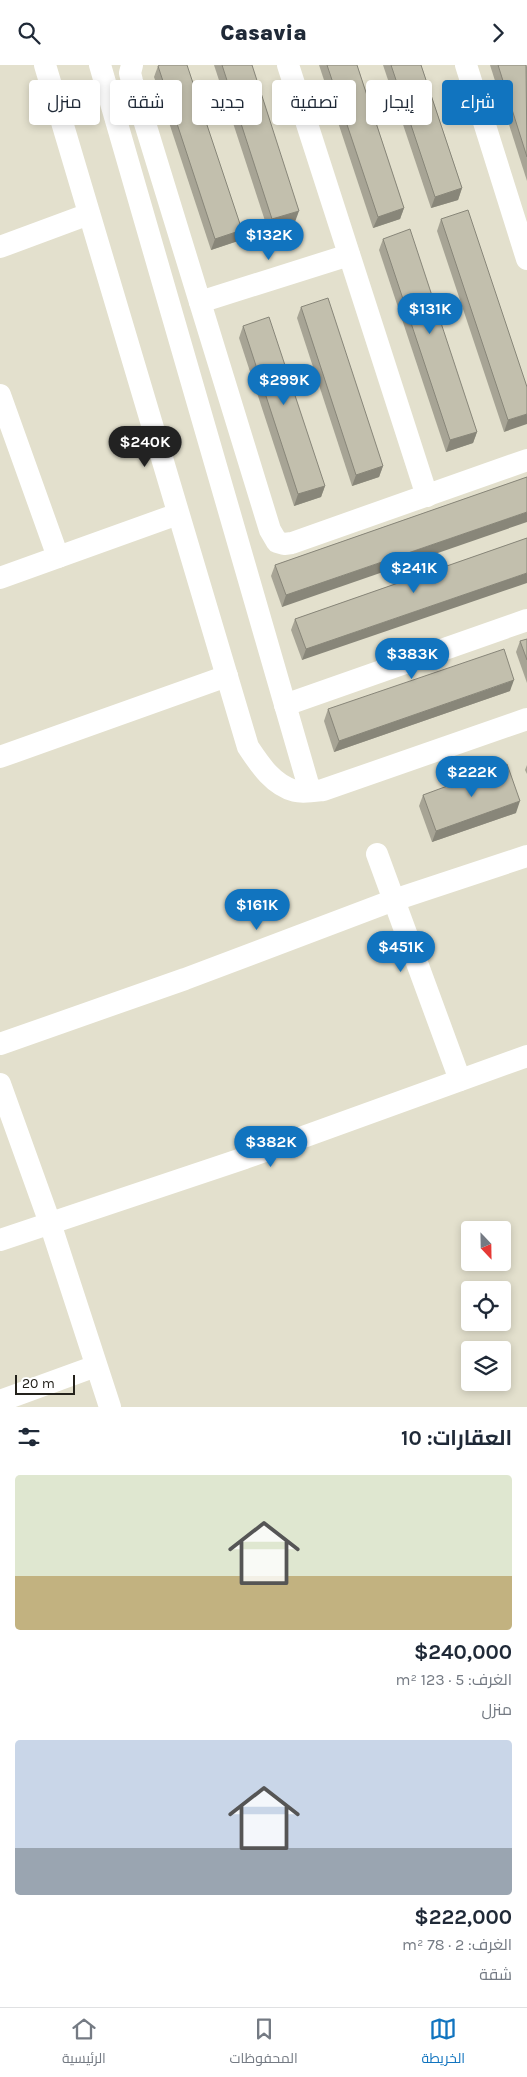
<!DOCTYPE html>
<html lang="ar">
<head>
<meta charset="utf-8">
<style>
	:root { --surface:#fff; --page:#f2f2f3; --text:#1f2937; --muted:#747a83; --line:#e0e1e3; --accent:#1174bf }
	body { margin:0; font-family:Karla,Cairo,sans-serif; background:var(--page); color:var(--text); direction:rtl; height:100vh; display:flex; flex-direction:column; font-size:19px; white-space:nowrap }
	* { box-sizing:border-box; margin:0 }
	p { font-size:16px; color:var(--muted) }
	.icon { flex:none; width:28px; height:28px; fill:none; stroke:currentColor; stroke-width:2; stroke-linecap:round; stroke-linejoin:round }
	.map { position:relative; height:1342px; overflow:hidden; direction:ltr }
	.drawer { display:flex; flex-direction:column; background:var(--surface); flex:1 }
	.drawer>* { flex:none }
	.hud { position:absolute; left:15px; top:15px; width:498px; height:45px; direction:rtl; display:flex; gap:10px }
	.needle { width:32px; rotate:158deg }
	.fabs { position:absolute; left:461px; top:1156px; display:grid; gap:10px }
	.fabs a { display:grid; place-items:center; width:50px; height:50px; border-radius:5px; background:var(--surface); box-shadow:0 2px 8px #0003; font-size:25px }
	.scale { position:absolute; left:15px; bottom:12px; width:60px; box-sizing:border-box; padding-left:5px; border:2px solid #24221c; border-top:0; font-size:14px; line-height:18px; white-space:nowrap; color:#24221c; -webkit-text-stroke:4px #fff; paint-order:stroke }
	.price { position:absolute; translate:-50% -42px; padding:0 11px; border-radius:18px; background:var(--accent); color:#fff; font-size:16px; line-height:32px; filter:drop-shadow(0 1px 2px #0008) }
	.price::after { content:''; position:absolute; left:50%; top:30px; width:15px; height:11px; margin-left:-8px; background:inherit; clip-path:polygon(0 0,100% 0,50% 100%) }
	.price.selected { background:#222; color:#fff }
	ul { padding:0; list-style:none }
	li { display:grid; align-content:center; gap:10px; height:265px; padding:0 15px }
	li span { display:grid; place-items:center; height:155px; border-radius:5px; color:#555 }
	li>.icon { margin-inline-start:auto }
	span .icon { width:90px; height:90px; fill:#fffc; stroke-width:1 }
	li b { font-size:21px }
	h2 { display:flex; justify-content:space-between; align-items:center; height:60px; padding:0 15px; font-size:21px }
	.chip { padding:0 18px; border-radius:5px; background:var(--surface); box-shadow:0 2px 8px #0003; font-size:18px; line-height:45px }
	.chip.selected { background:var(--accent); color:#fff }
	header { display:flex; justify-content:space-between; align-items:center; height:65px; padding:0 15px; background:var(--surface); font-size:22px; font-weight:800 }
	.menu { display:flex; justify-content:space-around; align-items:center; height:70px; border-top:1px solid var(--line); background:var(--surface); font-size:14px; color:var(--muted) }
	.menu a { display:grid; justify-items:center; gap:2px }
	.menu .selected { color:var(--accent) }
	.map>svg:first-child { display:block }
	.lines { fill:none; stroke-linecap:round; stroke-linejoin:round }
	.street { stroke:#fff; stroke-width:22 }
	.wall { fill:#a7a495 }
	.shaded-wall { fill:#888679 }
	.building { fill:#c2bfad; stroke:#888679 }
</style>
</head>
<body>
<header><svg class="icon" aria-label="forward" viewBox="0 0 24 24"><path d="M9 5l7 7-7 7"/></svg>Casavia<svg class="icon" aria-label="search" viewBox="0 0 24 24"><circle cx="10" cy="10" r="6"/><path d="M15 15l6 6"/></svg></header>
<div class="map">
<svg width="527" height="1342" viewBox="0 0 527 1342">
	<rect width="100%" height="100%" fill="#e3e0cd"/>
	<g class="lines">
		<g class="street">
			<path d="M45,0L248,682C260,700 273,720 295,726C303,728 315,726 323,725L527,654"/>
			<polyline points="100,0 310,726"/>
			<polyline points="132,0 130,8 132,16 270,465 277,477 284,479 292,478 527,395"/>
			<polyline points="288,0 427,431"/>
			<polyline points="466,0 527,194"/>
			<polyline points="0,182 89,149"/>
			<polyline points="200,237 349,190"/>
			<polyline points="0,330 58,492"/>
			<polyline points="0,513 178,449"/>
			<polyline points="285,640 527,555"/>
			<polyline points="0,692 227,611"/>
			<polyline points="377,789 460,1015"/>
			<polyline points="0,979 185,914 394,835 527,791"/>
			<polyline points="0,1019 50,1158 110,1342"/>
			<polyline points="0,1175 245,1093 527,991"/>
			<polyline points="0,1336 96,1301"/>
		</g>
	</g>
	<g class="wall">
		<polygon points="214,0 252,0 295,157 268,165"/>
		<polygon points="319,0 357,0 404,143 400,154 373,163"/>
		<polygon points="383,0 421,0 462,123 458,135 431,143"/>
		<polygon points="490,0 526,0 527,2 527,116"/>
		<polygon points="158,1 238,176 211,185 154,12"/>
		<polygon points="441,154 527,322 504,367 437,166"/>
		<polygon points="383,174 477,367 473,378 446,387 379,185"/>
		<polygon points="301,242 383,401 379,412 352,421 297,253"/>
		<polygon points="243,261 325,421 321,432 294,441 239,273"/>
		<polygon points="527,412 282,542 271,511 275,500"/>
		<polygon points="527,473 302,595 291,565 295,554"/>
		<polygon points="527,574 527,618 516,587 520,576"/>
		<polygon points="510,626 334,687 324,656 328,644"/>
		<polygon points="527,700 527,709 525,705"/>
		<polygon points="423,730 516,748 432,777 419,741"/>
	</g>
	<g class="shaded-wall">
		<polygon points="462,123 458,135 431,143 435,132"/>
		<polygon points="404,143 400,154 373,163 378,152"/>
		<polygon points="299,146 295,157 268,165 272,154"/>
		<polygon points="242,165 238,176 211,185 215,174"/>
		<polygon points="527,349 527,359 504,367 508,355"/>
		<polygon points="477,367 473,378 446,387 450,375"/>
		<polygon points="383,401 379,412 352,421 356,410"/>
		<polygon points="325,421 321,432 294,441 298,429"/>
		<polygon points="527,447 527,457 282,542 286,530"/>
		<polygon points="527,508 527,518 302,595 306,584"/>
		<polygon points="514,615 510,626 334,687 339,676"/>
		<polygon points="520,736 516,748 432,777 436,766"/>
	</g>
	<g class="building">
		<polygon points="160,0 187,0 242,165 215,174 158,1"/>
		<polygon points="222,0 252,0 299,146 272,154"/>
		<polygon points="327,0 357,0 404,143 378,152"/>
		<polygon points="391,0 421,0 462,123 435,132"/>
		<polygon points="498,0 526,0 527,92"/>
		<polygon points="468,145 527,322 527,349 508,355 441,154"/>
		<polygon points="410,164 477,367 450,375 383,174"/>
		<polygon points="328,233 383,401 356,410 301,242"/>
		<polygon points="269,252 325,421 298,429 243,261"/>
		<polygon points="527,412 527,447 286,530 275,500"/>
		<polygon points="527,473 527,508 306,584 295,554"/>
		<polygon points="527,574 527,595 520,576"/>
		<polygon points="504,584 514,615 339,676 328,644"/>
		<polygon points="507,699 520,736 436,766 423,730"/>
	</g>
</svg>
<div class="fabs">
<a><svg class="needle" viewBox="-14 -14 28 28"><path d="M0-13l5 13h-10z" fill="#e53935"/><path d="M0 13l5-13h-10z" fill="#747a83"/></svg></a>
<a><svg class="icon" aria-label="locate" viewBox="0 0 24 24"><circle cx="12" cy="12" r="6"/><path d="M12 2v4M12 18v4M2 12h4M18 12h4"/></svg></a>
<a><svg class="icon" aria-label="layers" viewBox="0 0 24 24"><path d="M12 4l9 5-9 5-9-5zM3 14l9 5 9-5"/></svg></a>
</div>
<div class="scale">20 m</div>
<b class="price" style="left:269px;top:196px">$132K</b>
<b class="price" style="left:430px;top:270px">$131K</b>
<b class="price" style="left:284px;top:341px">$299K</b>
<b class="price selected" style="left:145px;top:403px">$240K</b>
<b class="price" style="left:414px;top:529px">$241K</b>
<b class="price" style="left:412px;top:615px">$383K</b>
<b class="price" style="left:472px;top:733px">$222K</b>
<b class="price" style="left:257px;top:866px">$161K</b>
<b class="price" style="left:401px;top:908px">$451K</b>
<b class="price" style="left:271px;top:1103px">$382K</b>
<div class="hud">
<a class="chip selected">شراء</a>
<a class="chip">إيجار</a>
<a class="chip">تصفية</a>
<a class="chip">جديد</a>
<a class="chip">شقة</a>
<a class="chip">منزل</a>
</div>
</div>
<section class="drawer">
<h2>العقارات: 10<svg class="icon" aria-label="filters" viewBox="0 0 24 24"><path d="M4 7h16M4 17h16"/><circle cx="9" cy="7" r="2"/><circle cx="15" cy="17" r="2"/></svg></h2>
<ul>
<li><span style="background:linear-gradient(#dfe7d0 65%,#c2b280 0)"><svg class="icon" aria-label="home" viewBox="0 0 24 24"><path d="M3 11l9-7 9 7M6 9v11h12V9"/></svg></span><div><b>$240,000</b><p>الغرف: 5 · 123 m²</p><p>منزل</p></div></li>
<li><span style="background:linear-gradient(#c9d6e8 70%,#9aa5b1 0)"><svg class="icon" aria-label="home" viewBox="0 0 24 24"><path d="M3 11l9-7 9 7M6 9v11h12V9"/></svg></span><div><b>$222,000</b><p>الغرف: 2 · 78 m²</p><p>شقة</p></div></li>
</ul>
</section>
<nav class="menu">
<a class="selected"><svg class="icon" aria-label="map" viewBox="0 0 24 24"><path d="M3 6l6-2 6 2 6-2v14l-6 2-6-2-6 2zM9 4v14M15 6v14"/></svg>الخريطة</a>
<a><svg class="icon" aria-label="saved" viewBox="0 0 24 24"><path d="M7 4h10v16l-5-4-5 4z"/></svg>المحفوظات</a>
<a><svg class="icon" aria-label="home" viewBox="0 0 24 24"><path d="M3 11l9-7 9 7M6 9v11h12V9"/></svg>الرئيسية</a>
</nav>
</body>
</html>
